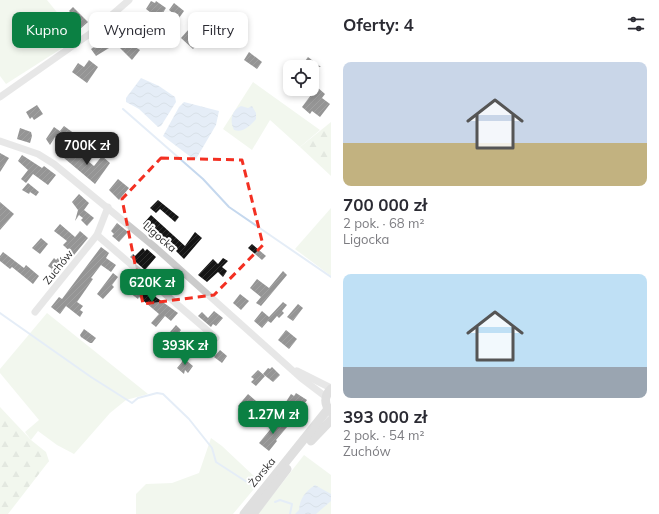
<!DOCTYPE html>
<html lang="pl">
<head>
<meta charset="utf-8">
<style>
	:root { --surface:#fff; --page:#f2f2f3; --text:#2b2b33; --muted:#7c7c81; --accent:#0b8043 }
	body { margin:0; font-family:Mulish,sans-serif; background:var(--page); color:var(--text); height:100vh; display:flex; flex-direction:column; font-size:15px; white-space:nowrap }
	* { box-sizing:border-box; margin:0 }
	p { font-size:13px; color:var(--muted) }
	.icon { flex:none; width:22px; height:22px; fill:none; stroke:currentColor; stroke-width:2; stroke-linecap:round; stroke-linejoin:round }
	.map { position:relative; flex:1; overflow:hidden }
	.drawer { display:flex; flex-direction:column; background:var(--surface); width:328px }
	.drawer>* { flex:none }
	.hud { position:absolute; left:12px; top:12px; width:259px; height:36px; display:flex; gap:8px }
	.controls { position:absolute; left:283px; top:60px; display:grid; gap:8px }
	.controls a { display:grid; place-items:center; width:36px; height:36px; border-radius:8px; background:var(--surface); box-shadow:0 2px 6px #0003; font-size:20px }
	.price { position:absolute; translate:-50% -34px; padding:0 9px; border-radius:8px; background:var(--accent); color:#fff; font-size:13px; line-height:26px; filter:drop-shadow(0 1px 2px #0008) }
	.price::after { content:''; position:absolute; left:50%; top:24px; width:12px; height:9px; margin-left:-6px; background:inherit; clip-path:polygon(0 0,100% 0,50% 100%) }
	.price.on { background:#222; color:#fff }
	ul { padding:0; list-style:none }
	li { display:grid; align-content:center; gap:8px; height:212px; padding:0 12px }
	li span { display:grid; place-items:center; height:124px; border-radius:8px; color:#555 }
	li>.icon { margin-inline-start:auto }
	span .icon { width:72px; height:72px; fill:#fffc; stroke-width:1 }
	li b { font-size:17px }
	h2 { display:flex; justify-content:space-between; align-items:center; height:48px; padding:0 12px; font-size:17px }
	.pill { padding:0 14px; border-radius:8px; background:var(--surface); box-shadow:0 2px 6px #0003; font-size:14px; line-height:36px }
	.pill.on { background:var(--accent); color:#fff }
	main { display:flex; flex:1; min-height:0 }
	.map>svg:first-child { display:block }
	.green { fill:#e2edda }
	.forest { fill:url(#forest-firs) }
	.water { fill:url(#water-waves) }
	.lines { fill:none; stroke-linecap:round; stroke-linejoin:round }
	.stream { stroke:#c5d8ee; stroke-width:2 }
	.building { fill:url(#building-hatch) }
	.minor { stroke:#cbcbcb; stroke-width:7 }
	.secondary { stroke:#b8b8b8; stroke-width:9 }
	.marked { fill:none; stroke:#f33022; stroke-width:3; stroke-dasharray:8 5; stroke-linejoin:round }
	.labels { text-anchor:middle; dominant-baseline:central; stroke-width:4; stroke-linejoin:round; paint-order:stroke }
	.street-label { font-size:11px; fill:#2e2e2e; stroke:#fff }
</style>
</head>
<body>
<main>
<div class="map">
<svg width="331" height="514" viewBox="0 0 331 514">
	<defs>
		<pattern id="forest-firs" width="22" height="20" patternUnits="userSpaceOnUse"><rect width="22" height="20" fill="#e2edda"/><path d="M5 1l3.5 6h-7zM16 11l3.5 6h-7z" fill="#c2ccbb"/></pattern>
		<pattern id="water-waves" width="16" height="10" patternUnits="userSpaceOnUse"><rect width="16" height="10" fill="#c5d8ee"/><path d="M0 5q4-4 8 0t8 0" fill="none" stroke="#aabacc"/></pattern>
		<pattern id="building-hatch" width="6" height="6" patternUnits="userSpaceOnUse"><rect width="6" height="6" fill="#151515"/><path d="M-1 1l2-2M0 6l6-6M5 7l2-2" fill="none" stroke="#2f2f2f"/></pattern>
	</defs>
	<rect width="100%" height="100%" fill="#fff"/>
	<g class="green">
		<polygon points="0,0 47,0 78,38 6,84 0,76"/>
		<polygon points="253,82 320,130 300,147 270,120 252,150 223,129"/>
		<polygon points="331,208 331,276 295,249"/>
		<polygon points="47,313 148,394 126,400 110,413 74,454 57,445 38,431 31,440 25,432 39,420 0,373 0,369"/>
		<polygon points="211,438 222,446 258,480 258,484 233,514 136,514 136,494 146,484 172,483 199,473"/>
		<polygon points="304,455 331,475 331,514 258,514"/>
	</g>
	<g class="forest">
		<polygon points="331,122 331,176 300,147"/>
		<polygon points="0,407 31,440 46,452 49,461 8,514 0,514"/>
	</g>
	<g class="water">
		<polygon points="141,78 159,86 175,97 176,102 161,126 158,127 139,109 126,102 126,98"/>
		<polygon points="184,102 219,111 216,125 196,159 192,158 163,136 179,107"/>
		<path d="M241,106L248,108L252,106L256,113V119C250,126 243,133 234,130C229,120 232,110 241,106Z"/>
		<path d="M315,485L331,494V501L316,514H295L299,510C300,498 305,492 315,485Z"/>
	</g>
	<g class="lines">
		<g class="stream">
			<polyline points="123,109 203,179 229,207 331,277"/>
			<polyline points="0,313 91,377 132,403 138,398 157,393 163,394 189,419 212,448 216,462 253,486"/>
			<polyline points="275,502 280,500 292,504 290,514"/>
		</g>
	</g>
	<g class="building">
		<polygon points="151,1 155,3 156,1 166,8 159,19 146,9"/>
		<polygon points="174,3 184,11 179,18 169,10"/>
		<polygon points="73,7 88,22 80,29 73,22 76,18 69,11"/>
		<polygon points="205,14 213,20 206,29 196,21 201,15 203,16"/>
		<polygon points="189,29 201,40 193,49 181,38"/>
		<polygon points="102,38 109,48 96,56 91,49 94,47 92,45"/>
		<polygon points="124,40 140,50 132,60 119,47"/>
		<polygon points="249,52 262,62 257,69 244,60"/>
		<polygon points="308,57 321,67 305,67 302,65"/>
		<polygon points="89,60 98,67 87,83 72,72 78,63 84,67"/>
		<polygon points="317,87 325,94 322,98 330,104 320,117 312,111 310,114 302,107"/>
		<polygon points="37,105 43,114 34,120 32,117 30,119 26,112"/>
		<polygon points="64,126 79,137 75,142 60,131"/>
		<polygon points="54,127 64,134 60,140 55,137 50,145 46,139"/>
		<polygon points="20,128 31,132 32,136 30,143 17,139"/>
		<polygon points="72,148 94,166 102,156 110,163 95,184 64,158"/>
		<polygon points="0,153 9,158 0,172"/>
		<polygon points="22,155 42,168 44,166 56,175 48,185 33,174 26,183 21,179 28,170 18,161"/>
		<polygon points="118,179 129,188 119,200 109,190"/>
		<polygon points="28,183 39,192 36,196 30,192 29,194 22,190"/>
		<polygon points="79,194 89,203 84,210 94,218 87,226 81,220 83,218 79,215 75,221 78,210 72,202"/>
		<polygon points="158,200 179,217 175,222 160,209 156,213 150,208"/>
		<polygon points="0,202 14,214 0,230"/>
		<polygon points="151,215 185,246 195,232 202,238 184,259 176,251 178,249 169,241 167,243 143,224"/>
		<polygon points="117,223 128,232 119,242 112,236 114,234 111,231"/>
		<polygon points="60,224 75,237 80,231 88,238 74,255 63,245 67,241 54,231"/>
		<polygon points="41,238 48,244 40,254 32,248"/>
		<polygon points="252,244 266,256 262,260 248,248"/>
		<polygon points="101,247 109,253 106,258 116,265 111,272 101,265 91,278 93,279 77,302 83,306 80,310 83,312 80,317 66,306 60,314 51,307 59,297 62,299"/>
		<polygon points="143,248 145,251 147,249 156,257 145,270 130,257 133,254 135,256"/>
		<polygon points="3,252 24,268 26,265 39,276 33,284 12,267 10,269 0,261 0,256"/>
		<polygon points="54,258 56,260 58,258 66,264 56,277 50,273 52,269 48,266"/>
		<polygon points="223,258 228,261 222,267 227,271 223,277 218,272 207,282 198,275 213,259 218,264"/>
		<polygon points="283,271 287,275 261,306 256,303 261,297 250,288 257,279 269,288"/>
		<polygon points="113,273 118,277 112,285 114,287 103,299 97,294"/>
		<polygon points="135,279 143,286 141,288 152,297 153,295 178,313 171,321 165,316 156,327 151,323 159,314 139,297 138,299 126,290"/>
		<polygon points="240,294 249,301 241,310 233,303"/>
		<polygon points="283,302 287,305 282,311 284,313 279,318 277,316 271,323 268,321 262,328 254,321 262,311 269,317"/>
		<polygon points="298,304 303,308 293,321 287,317"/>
		<polygon points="214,311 223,318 216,326 213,324 211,327 198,316 202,312 208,318"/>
		<polygon points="176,325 181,330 171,343 165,338"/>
		<polygon points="84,329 96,338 92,343 90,343 81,337 80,335"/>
		<polygon points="286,330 297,339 289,349 278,340"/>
		<polygon points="205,337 212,343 206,351 199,344"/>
		<polygon points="220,350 227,356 222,363 214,357"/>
		<polygon points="182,357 193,366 188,373 185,370 184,374 177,368 182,362"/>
		<polygon points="272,367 280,375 273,382 263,374 268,368 270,369"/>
		<polygon points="258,370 265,376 256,386 251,382 254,379 251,377"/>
		<polygon points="296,393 307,400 301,409 293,404 287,412 282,408 291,394 294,396"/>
		<polygon points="248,394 256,401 247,414 238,406"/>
		<polygon points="279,419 288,426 276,440 277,441 269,451 259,443"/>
	</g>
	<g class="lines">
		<g class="minor">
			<polyline points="0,97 91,33 129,0"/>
			<polyline points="0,141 38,154 54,164 156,248 301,378 326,397"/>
			<polyline points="97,235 216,338"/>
			<polyline points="35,312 97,235 108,207"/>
			<polyline points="297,371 331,388"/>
		</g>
		<g class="secondary">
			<path d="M331,389C324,396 324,405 331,412"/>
			<polyline points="311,441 331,420"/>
			<polyline points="244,514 328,409"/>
			<polyline points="253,514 287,469"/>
		</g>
	</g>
	<path d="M0 0H331V514H0ZM161,158L242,160L263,245L214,295L143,304L122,199Z" fill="#fff" fill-opacity=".55" fill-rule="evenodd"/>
	<path class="marked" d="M161,158L242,160L263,245L214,295L143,304L122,199Z"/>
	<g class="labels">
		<g class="street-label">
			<text transform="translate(160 237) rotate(41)">Ligocka</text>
			<text transform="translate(58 267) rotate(-51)">Zuchów</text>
			<text transform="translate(262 472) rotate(-50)">Żorska</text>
		</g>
	</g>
</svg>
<div class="controls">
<a><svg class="icon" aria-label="locate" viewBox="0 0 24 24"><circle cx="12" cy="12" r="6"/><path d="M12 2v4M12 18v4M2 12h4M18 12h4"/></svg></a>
</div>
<b class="price on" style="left:87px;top:166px">700K zł</b>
<b class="price" style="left:152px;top:303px">620K zł</b>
<b class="price" style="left:185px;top:366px">393K zł</b>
<b class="price" style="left:273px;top:435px">1.27M zł</b>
<div class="hud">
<a class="pill on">Kupno</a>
<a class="pill">Wynajem</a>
<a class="pill">Filtry</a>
</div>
</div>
<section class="drawer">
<h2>Oferty: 4<svg class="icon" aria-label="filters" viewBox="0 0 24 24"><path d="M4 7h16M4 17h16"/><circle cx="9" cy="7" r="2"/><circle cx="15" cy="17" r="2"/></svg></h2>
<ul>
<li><span style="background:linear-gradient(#c9d6e8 65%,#c2b280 0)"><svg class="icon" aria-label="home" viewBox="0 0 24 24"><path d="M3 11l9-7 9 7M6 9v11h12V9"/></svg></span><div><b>700 000 zł</b><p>2 pok. · 68 m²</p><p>Ligocka</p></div></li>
<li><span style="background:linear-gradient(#bfe0f5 75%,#9aa5b1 0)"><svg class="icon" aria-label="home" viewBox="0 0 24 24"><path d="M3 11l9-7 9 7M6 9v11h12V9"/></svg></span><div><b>393 000 zł</b><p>2 pok. · 54 m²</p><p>Zuchów</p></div></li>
</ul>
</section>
</main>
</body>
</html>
